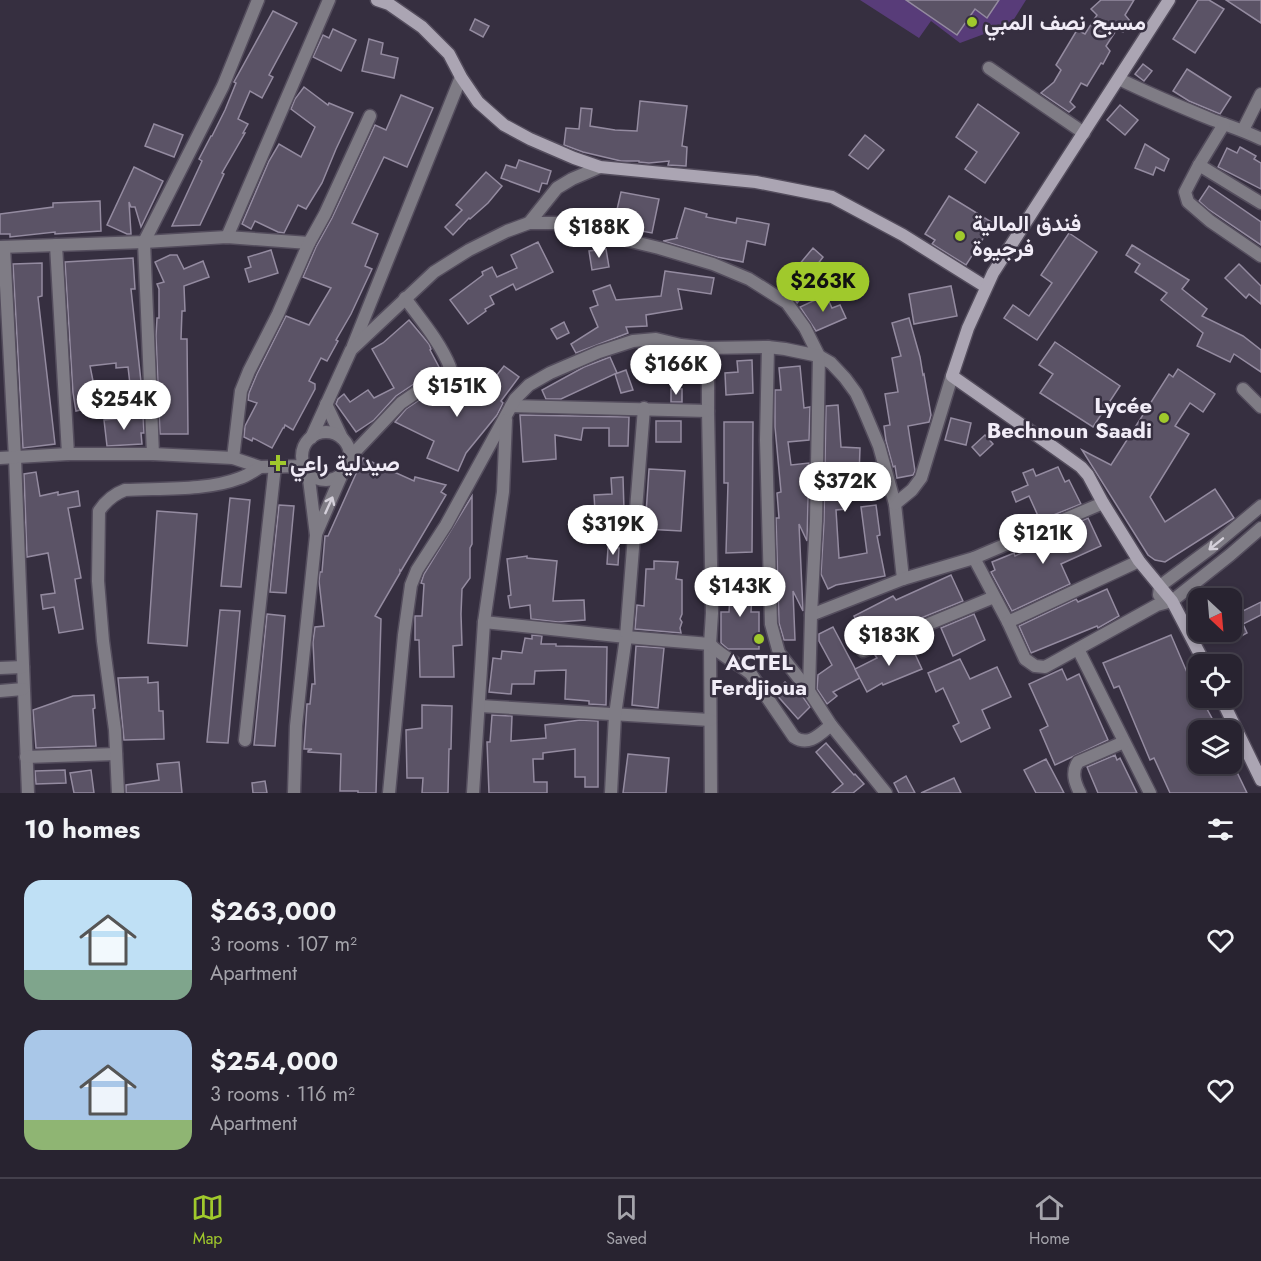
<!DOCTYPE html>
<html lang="en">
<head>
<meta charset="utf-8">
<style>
	:root { --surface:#282330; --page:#342f3c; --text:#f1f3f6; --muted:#a5a4ab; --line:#44404c; --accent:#a0c92c }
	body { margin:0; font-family:Jost,Vazirmatn,sans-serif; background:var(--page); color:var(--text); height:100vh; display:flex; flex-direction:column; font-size:22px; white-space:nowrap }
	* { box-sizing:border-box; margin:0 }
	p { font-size:20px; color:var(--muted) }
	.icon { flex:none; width:33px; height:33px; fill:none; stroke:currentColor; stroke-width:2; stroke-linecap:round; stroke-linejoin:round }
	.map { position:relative; height:793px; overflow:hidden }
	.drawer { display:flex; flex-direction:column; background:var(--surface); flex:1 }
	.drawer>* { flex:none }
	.needle { width:39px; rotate:154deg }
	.controls { position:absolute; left:1188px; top:588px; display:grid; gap:12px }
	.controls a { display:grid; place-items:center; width:54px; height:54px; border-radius:12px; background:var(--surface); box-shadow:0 3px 9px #0003,0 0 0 2px var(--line); font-size:30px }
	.price { position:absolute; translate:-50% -51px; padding:0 14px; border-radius:21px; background:#fff; color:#222; font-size:20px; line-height:39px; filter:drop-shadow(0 2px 3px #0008) }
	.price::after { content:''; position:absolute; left:50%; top:36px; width:18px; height:14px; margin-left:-9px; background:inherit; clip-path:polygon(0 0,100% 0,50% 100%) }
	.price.selected { background:var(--accent); color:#111 }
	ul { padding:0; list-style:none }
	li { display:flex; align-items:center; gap:18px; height:150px; padding:0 24px }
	li span { display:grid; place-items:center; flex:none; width:168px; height:120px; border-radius:18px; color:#555 }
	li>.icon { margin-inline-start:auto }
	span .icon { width:72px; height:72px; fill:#fffc; stroke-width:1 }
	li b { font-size:26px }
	h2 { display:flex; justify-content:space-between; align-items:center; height:72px; padding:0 24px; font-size:26px }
	.tab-bar { display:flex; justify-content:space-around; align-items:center; height:84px; border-top:2px solid var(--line); background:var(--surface); font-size:16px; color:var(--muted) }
	.tab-bar a { display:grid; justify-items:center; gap:3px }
	.tab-bar .selected { color:var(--accent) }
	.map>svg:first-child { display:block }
	.green { fill:#583c79 }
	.building { fill:#5b5366; stroke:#948ba0; stroke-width:1.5 }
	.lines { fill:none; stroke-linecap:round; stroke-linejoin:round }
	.street-casing { stroke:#544d5d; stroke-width:15 }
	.secondary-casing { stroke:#544d5d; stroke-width:15 }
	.street { stroke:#7f7c85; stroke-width:12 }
	.secondary { stroke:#aba5b3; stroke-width:12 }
	.oneway { stroke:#d4d0da }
	.poi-dot { fill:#a0c92c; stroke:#362f40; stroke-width:2 }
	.labels { text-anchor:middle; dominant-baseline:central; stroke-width:5; stroke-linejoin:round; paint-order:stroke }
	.poi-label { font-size:22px; font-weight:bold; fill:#f1ecf7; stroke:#362f40; text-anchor:start }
</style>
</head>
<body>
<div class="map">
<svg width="1261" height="793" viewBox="0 0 1261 793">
	<rect width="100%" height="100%" fill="#362f40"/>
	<polygon class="green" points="860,0 1026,0 1011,24 960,43 931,21 919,38"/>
	<g class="building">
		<polygon points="906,0 999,0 987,18 975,9 957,35"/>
		<polygon points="1101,0 1134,0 1125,15 1130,21 1123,32 1117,29 1106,46 1110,51 1103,64 1101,63 1087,86 1081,83 1070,102 1075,107 1069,112 1041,93 1054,82 1061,70 1056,65 1077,30 1085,34 1097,15 1091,9"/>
		<polygon points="1198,0 1209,0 1224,9 1195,53 1173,39"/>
		<polygon points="1226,0 1261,0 1261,23"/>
		<polygon points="273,11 297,23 269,75 273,77 262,98 250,91 238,119 248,124 243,133 245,133 222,173 224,174 200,225 172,226 202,161 199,159 211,136 212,136 225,110 236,83 234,82"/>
		<polygon points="475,19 489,26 483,37 470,30"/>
		<polygon points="333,29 356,40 341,71 313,57 323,35 329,38"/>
		<polygon points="369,39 383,43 381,54 398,58 394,78 362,71"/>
		<polygon points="1143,64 1152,71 1144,81 1135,74"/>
		<polygon points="1187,69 1231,97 1220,114 1189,101 1173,91"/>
		<polygon points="304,87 328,105 329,103 353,113 336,149 322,183 306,209 298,205 284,233 278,232 255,221 251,229 242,224 269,161 279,144 301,157 315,127 291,109 295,99"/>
		<polygon points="401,95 433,108 407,167 384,157 352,223 378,234 365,266 372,269 351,314 336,340 338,341 327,361 321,358 309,381 315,384 315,389 293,430 285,425 284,428 283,428 272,448 253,438 252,441 244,437 245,426 257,403 248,400 249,393 257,374 286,316 309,325 331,288 303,277 316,247 332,218 375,125 386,130"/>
		<polygon points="640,101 687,106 682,146 687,147 686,166 668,165 669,161 649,163 639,162 639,161 621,161 583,152 564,145 566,128 579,129 581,108 592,109 590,126 615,130 637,131"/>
		<polygon points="978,104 1019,133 985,183 965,169 977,152 956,137"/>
		<polygon points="1120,105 1138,120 1125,135 1107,120"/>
		<polygon points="154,124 183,135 174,157 145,146"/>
		<polygon points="865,135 884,150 868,169 849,155"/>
		<polygon points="1145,144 1169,159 1164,171 1156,167 1153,175 1135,168"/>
		<polygon points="1240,147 1256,156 1254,159 1261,163 1261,189 1218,167 1227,148 1237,153"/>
		<polygon points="519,160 551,171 547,184 542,183 539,192 501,178 506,165 516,168"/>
		<polygon points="134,167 163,181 141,227 135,207 131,207 129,202 131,234 127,234 107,225"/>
		<polygon points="486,172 502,186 488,203 470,219 469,218 453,235 445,227 462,210 456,205"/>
		<polygon points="1209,186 1261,222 1261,245 1208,209 1199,201"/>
		<polygon points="621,192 659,199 652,233 624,228 626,216 616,214"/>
		<polygon points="949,196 993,223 966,265 932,244 935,240 925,234"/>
		<polygon points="100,201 101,231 55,234 55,232 10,237 10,234 0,234 0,214 53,207 53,203"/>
		<polygon points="685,208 707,214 706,217 736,223 737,218 769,224 765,245 747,241 743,262 717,257 663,241 678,238 676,238"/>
		<polygon points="1069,233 1097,252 1037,340 1004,318 1013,305 1029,316 1052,283 1041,275"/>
		<polygon points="538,242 553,272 516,290 513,284 490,296 494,304 485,309 486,311 468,324 450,300 483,275 482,272 492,267 497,277 517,268 511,255"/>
		<polygon points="1132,245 1189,280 1182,289 1207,309 1202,316 1243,336 1261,350 1261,372 1234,354 1230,362 1197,346 1203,333 1161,300 1167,293 1135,272 1140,264 1126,255"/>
		<polygon points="813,248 823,257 817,265 824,272 797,303 793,297 797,273 793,272"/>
		<polygon points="606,249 609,267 592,270 589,251"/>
		<polygon points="271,250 278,273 249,282 245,269 251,267 248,257"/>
		<polygon points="170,255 177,255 184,269 203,261 209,277 184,286 185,311 182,311 181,339 187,339 188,434 160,434 156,336 157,318 159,318 159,289 157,284 164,282 155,262"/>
		<polygon points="133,258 135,289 131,289 142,391 131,393 128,367 116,368 116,363 90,366 98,406 76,411 73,393 65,262"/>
		<polygon points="42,263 42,296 38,297 55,444 23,448 13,264"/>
		<polygon points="1239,264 1261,286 1261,304 1249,294 1246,298 1225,278"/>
		<polygon points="665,271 714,278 711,294 678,289 682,309 646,315 647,326 626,327 628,333 576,353 571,344 598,327 590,308 598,305 593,291 610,285 616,300 661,296"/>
		<polygon points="951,286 957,316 914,324 909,294"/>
		<polygon points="826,295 832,308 840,305 846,318 816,331 800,307"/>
		<polygon points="909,318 920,357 923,375 924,374 931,415 929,422 908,426 915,471 913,475 897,478 895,466 893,467 886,441 884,426 890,425 885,394 898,392 892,358 901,356 892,323"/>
		<polygon points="409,320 429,344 431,349 430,350 439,367 396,396 374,420 356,432 336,404 338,399 344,394 350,402 368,390 374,398 394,388 372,349 383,343"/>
		<polygon points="564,322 569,333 557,339 551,329"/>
		<polygon points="1055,342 1120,386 1093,427 1040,393 1053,374 1039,365"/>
		<polygon points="610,357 617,373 561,399 546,399 542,390 584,367"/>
		<polygon points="752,360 753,393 726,395 725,373 738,372 737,361"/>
		<polygon points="504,366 519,377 501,401 503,403 497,415 466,453 458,471 427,458 434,441 395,422 406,409 440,386 452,391 456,399 462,385 482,394"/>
		<polygon points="800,366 804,408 810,407 809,440 788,442 791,465 809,463 807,541 799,524 803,611 793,591 795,640 784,640 779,623 776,518 779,518 777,493 781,492 775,427 775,390 781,390 779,368"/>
		<polygon points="1178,369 1215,394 1203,412 1190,403 1175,426 1189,434 1150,497 1165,522 1215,489 1234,518 1165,562 1155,560 1148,555 1082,450 1111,465 1169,374 1173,377"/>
		<polygon points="626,370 633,390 621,393 615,374"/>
		<rect x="671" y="389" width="11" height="13"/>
		<polygon points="838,405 841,447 860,448 859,476 843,475 846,509 836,510 839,558 867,553 861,507 876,505 880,535 877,536 885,576 836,585 828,589 821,574 824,521 826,406"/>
		<polygon points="520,415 629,417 628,446 609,446 609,428 583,428 581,440 555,435 556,459 523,462"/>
		<polygon points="143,416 144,433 141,433 142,444 107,446 104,420"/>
		<polygon points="951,418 971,423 966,445 945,440"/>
		<rect x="656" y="421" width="25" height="21"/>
		<polygon points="724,422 753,422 752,552 726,553 728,483 724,483"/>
		<polygon points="985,435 993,444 980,456 972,447"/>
		<polygon points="363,458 414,481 415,477 446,485 441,492 446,495 401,571 400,570 400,573 375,616 381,619 376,793 358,793 358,791 340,791 341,754 308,752 308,751 312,749 304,749 307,704 310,704 312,684 315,684 313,642 315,627 324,626 319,581 320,572 322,572 325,536 328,536"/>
		<polygon points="1058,467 1065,482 1069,480 1081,504 1046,518 1045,516 1039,518 1029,496 1016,502 1012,492 1028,485 1023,473 1033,469 1036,476"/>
		<polygon points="649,469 685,471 681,531 645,529"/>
		<polygon points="36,472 40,496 58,492 58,495 78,491 80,506 68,508 81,578 75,579 83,629 59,633 54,607 43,609 41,595 55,593 48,553 27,557 24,474"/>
		<polygon points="623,477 624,510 621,510 620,528 596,527 594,495 612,494 611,478"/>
		<polygon points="472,496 472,544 470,548 470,578 462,589 461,614 462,645 453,646 454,677 420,677 419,640 415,640 415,616 422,616 424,584 421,583 424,574"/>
		<polygon points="230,498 250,500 241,587 221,586"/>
		<polygon points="279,505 294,506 286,593 270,592"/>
		<polygon points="157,511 197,514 187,646 148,643"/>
		<polygon points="1088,518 1101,546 1061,564 1070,584 1012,611 991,572 995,570 992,562 1014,553 1015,556 1055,538 1053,533"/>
		<polygon points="608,548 619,548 618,565 607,564"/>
		<polygon points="527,556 527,558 557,561 553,601 584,600 585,620 558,622 531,619 530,605 510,608 508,596 511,595 507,559"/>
		<polygon points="654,561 678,562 676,579 682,580 682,614 680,619 682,622 680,628 681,633 635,629 637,605 644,606 646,569 654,569"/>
		<polygon points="951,575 963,601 867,640 854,616 893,596 896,600"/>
		<polygon points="731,578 753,579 751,612 759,612 759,649 728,649 721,643 721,612 729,612"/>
		<polygon points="1107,589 1119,616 1098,628 1097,626 1031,653 1019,626 1076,599 1078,602"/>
		<polygon points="1232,602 1237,614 1261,602 1261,615 1243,624 1247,633 1232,641"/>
		<polygon points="220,610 240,611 228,743 207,742"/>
		<polygon points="267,614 285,616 275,746 254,745"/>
		<polygon points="974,614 985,640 953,656 941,628"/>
		<polygon points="833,627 860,678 833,692 837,696 827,704 817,689 818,675 832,665 819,641 819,634"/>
		<polygon points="532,635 542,636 541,644 556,644 556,646 607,647 606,705 589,704 589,701 565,699 566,670 535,671 534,684 512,684 511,694 489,692 493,658 501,659 502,651 522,653 525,638 532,639"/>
		<polygon points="1171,635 1192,684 1194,683 1198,692 1198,698 1201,698 1214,722 1198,730 1198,764 1233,764 1247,793 1170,793 1154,758 1150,760 1119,686 1114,688 1103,663"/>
		<polygon points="909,641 922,669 883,685 882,683 867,692 855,669 877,658 875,655"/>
		<polygon points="636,646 664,648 658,708 632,705"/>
		<polygon points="960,659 970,679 997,667 1011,697 982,710 990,728 961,742 953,726 959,723 943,688 936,692 928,673"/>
		<polygon points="1062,669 1067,680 1079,674 1108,740 1055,765 1040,730 1048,726 1029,684"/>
		<polygon points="148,677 148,683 158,682 159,711 163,711 164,739 124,740 118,678"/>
		<polygon points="785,682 795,692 798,690 810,707 798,719 774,692"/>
		<polygon points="94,695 95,708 93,709 96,746 36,748 33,710 73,696"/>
		<polygon points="422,705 452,706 451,749 449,749 448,793 422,793 423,778 407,778 406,730 422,728"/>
		<polygon points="492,715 512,716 511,741 546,738 545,725 580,720 598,721 598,787 585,787 585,777 575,777 575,749 543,753 543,759 533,759 534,782 547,782 547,793 489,793 487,742 490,742"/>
		<polygon points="826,743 854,775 855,774 864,784 853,793 832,793 843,784 816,752"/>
		<polygon points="628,754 669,758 666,793 623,793"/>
		<polygon points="1115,755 1117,760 1120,758 1137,793 1098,793 1087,767"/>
		<polygon points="1046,759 1064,793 1036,793 1024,770"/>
		<polygon points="179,762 182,793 126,793 126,785 159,780 157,764"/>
		<polygon points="65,770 66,783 36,784 35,771"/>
		<polygon points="91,770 94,793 74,793 70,773"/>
		<polygon points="906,776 915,793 899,793 894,783"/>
		<polygon points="954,778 961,793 921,793"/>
		<polygon points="265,781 267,793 253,793 252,783"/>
	</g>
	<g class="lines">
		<defs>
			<g id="street">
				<polyline points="989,68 1084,133"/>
				<path d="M1119,79C1150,94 1181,107 1213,120C1229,126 1245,131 1261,139"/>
				<polyline points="1243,130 1261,94"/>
				<polyline points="1199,165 1224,124"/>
				<polyline points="1261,203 1199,165 1185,192 1188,202 1210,221 1261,256"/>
				<polyline points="529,223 557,188 572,179 600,167"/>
				<polyline points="227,237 329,0"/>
				<polyline points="56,245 68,454"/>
				<polyline points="0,247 144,242 227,237 309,243"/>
				<polyline points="4,247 15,458 28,793"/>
				<polyline points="353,346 461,77"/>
				<polyline points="768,347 766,440 771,624 779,653 809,691 831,725 886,793"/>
				<polyline points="708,348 708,411 712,613 710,644 711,793"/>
				<polyline points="1243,389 1261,407"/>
				<polyline points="326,404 342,438"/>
				<polyline points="511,406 708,411"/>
				<circle cx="326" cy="456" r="24"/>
				<polyline points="311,438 351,350 434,272 469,250 507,231 529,223 556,223 659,248 713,264 749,279 787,303 805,328 819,356 831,363 845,378 856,393 863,408 879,446 895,504 903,579"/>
				<polyline points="153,454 144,242 223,86 258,0"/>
				<path d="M350,457L401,403L449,370L450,367C440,342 421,320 405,298"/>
				<polyline points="0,458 68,454 153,454 233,458 260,467 305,466"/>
				<polyline points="233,458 241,391 249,371 278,314 309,243 325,214 370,116"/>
				<polyline points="895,504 912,490 921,478 952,376"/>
				<polyline points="316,534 342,474"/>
				<polyline points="974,558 1008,622 1025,659 1035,666 1045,667 1157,605 1172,601 1230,555 1261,528"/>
				<polyline points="1159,595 1160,586 1211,548 1261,506"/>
				<polyline points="811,615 903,579 974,558 1103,503"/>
				<path d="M484,622L626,637L710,644C722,657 738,663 751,674L794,737C809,747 820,734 831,725"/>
				<polyline points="1008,622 1139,561"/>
				<polyline points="1078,649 1150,793"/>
				<polyline points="863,651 994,597"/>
				<polyline points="0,668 23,667"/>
				<polyline points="0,691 23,689"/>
				<polyline points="480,706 710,720"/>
				<polyline points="245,740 275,466"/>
				<polyline points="26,757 116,754"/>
				<path d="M118,793L115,730L103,641L98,581L99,511C105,502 114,494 125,490C160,488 207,491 240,478C247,476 254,471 260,467"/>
				<polyline points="294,793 296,726 316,535 308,471"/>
				<polyline points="389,793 404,635 411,585 417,570 446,525 515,399 529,385 550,373 599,352 633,341 656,339 681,345 708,348 768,347 785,349 819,356 816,521 811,615 809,691"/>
				<polyline points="473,793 484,622 503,492 506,420"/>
				<polyline points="611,793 615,715 626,637 644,408"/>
				<path d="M1080,793C1075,783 1071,772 1078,762L1124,742"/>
			</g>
			<g id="secondary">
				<polyline points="377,0 389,4 422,27 449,54 461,77 478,102 504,125 530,139 574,158 600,167 756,182 832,197 903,235 986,287"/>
				<polyline points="1169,0 993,273 968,328 952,376 1056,449 1081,467 1088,475 1103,503 1139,561 1172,601 1205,664"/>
				<polyline points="1221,698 1261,780"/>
			</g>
		</defs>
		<use href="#street" class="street-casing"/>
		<use href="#secondary" class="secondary-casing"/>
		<use href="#street" class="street"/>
		<use href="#secondary" class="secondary"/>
	</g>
	<defs><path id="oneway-shaft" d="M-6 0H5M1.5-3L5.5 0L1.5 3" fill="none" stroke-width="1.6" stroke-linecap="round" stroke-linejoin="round" transform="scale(1.5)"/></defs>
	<g class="oneway">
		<use href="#oneway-shaft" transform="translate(329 505) rotate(-66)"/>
		<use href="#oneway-shaft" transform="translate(1216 544) rotate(141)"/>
	</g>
	<g class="poi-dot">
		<circle cx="972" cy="22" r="6"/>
		<circle cx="960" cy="236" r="6"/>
		<circle cx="1164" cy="418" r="6"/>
		<path d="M275 454h6v6h6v6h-6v6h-6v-6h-6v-6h6z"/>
		<circle cx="759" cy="639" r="6"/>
	</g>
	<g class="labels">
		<g class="poi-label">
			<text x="984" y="22">مسبح نصف المبي</text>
			<text x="972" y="223">فندق المالية<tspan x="972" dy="25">فرجيوة</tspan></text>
			<text x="1152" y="405" text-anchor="end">Lycée<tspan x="1152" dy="25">Bechnoun Saadi</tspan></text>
			<text x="290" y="463">صيدلية راعي</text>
			<text x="759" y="662" text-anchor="middle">ACTEL<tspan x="759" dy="25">Ferdjioua</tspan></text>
		</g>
	</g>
</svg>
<div class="controls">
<a><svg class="needle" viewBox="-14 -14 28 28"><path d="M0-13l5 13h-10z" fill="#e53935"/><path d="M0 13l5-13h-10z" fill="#a5a4ab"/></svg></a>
<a><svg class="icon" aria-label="locate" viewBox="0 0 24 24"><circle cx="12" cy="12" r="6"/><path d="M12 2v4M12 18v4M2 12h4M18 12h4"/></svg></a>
<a><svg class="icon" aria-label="layers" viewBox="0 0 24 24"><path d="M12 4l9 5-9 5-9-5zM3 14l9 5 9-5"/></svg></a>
</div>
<b class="price" style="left:599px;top:259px">$188K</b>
<b class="price selected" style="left:823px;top:313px">$263K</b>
<b class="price" style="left:676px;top:396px">$166K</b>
<b class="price" style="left:457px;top:418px">$151K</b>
<b class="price" style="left:124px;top:431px">$254K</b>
<b class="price" style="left:845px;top:513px">$372K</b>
<b class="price" style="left:613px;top:556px">$319K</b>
<b class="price" style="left:1043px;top:565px">$121K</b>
<b class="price" style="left:740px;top:618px">$143K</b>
<b class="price" style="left:889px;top:667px">$183K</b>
</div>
<section class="drawer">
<h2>10 homes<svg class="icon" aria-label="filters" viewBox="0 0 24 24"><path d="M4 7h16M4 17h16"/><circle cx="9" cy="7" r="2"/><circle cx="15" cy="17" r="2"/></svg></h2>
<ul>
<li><span style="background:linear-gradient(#bfe0f5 75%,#7fa58c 0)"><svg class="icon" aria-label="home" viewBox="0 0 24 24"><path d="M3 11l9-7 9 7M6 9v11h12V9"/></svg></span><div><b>$263,000</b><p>3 rooms · 107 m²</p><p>Apartment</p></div><svg class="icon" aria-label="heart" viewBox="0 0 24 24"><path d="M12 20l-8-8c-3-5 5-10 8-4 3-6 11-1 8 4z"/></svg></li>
<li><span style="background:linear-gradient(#a9c7e8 75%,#8fb573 0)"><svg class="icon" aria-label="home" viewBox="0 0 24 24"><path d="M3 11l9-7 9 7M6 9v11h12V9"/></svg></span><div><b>$254,000</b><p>3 rooms · 116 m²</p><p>Apartment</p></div><svg class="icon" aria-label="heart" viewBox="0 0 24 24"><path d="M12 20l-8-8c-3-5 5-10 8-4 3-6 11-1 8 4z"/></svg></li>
</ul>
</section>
<nav class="tab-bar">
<a class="selected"><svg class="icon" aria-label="map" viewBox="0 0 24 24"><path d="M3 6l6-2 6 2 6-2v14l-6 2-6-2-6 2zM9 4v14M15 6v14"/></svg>Map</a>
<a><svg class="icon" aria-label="saved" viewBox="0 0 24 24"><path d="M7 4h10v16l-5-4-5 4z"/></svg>Saved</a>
<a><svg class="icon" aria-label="home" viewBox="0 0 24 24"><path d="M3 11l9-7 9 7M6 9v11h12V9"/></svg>Home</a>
</nav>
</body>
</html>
